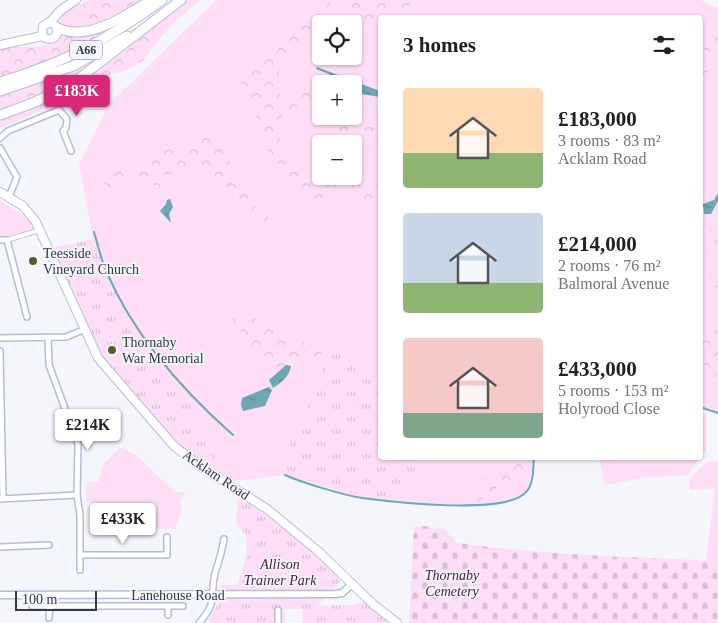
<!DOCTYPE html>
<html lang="en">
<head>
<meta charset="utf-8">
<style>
	:root { --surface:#fff; --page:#f6f6f6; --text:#202124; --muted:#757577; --accent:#db2777 }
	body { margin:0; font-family:Georgia,serif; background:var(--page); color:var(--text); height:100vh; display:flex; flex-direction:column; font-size:19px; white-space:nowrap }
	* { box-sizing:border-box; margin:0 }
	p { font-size:16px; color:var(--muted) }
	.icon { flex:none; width:28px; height:28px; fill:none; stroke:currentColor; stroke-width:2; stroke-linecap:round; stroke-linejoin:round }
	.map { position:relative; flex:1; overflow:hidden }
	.details { position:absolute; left:378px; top:15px; width:325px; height:445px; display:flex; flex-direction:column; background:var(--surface); border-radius:5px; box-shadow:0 1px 4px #0004 }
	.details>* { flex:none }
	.buttons { position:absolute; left:312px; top:15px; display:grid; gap:10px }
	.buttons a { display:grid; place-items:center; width:50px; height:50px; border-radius:5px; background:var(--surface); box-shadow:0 1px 4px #0004; font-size:25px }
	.scale { position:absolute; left:15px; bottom:12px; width:82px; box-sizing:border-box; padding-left:5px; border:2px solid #363944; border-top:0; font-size:14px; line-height:18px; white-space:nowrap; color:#363944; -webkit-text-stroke:4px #f4f6fc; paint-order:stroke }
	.price { position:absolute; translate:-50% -42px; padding:0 11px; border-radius:5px; background:#fff; color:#222; font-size:16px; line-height:32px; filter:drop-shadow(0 1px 2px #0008) }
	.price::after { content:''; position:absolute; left:50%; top:30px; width:15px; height:11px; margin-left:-8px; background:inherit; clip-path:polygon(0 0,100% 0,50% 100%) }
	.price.on { background:var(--accent); color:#fff }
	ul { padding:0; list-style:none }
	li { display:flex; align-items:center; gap:15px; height:125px; padding:0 25px }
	li span { display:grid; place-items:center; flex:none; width:140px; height:100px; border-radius:5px; color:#555 }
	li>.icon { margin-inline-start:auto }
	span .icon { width:60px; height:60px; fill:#fffc; stroke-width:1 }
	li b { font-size:21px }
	h2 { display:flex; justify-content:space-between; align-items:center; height:60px; padding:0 25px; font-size:21px }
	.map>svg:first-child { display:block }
	.grass { fill:#fedef6; fill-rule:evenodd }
	.forest { fill:url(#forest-crowns) }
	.cemetery { fill:url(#cemetery-stones) }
	.park { fill:url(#park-tufts) }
	.water { fill:url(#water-ripples) }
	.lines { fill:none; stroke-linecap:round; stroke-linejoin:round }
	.stream { stroke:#6da9b2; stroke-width:2 }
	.pedestrian-casing { stroke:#b5bdd9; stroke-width:6 }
	.minor-casing { stroke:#b5bdd9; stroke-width:8 }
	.tertiary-casing { stroke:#b5bdd9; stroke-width:9 }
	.secondary-casing { stroke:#b5bdd9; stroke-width:10 }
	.primary-casing { stroke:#b5bdd9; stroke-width:10 }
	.trunk-casing { stroke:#b5bdd9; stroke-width:11 }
	.pedestrian { stroke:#fff; stroke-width:4 }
	.minor { stroke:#fff; stroke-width:5 }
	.tertiary { stroke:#fff; stroke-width:6 }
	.secondary { stroke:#fff; stroke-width:8 }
	.primary { stroke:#fff; stroke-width:8 }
	.trunk { stroke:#fff; stroke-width:9 }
	.poi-dot { fill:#555b29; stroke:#f4f6fc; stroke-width:2 }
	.labels { text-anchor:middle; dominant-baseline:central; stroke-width:4; stroke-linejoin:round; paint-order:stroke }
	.shield { fill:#f4f6fc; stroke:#6f727b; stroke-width:1 }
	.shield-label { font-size:12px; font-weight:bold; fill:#363944 }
	.poi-label { font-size:14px; fill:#363944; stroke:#f4f6fc; text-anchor:start }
	.street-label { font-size:14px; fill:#363944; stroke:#f4f6fc }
	.park-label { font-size:14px; font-style:italic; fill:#4a1942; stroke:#f4f6fc }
</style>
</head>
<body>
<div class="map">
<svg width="718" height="623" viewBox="0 0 718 623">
	<defs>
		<pattern id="forest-crowns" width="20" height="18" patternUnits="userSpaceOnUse" patternTransform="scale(1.25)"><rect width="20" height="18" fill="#fedef6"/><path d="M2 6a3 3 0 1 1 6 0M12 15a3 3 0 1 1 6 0" fill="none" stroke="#dabfd4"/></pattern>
		<pattern id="cemetery-stones" width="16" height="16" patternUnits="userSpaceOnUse" patternTransform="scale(1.25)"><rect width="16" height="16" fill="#fedef6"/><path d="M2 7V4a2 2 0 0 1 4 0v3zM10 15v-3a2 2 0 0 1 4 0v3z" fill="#dabfd4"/></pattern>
		<pattern id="park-tufts" width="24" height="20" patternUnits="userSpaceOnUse" patternTransform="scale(1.25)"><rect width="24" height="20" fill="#fedef6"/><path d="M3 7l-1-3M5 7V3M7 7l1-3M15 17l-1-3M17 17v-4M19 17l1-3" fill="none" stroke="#dabfd4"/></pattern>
		<pattern id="water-ripples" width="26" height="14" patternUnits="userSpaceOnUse" patternTransform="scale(1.25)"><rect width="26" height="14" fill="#6da9b2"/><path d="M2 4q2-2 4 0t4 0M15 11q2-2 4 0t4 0" fill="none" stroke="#5a8b92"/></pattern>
	</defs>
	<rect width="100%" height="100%" fill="#f4f6fc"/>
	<g class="grass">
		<polygon points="89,0 72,13 74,17 90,21 100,19 100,22 74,29 63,25 60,20 65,11"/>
		<polygon points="187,0 201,0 174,22 164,34 155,25"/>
		<path d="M216,0H701L711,6L718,7V413L700,407V18H380V458H534L532,481L527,492L512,500L462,507L360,498L285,475L228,482L182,388L135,331L105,271L93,239L79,164L110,103ZM321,24H354V56H321ZM321,84H354V116H321ZM321,144H354V176H321Z"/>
		<polygon points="0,201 22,214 35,228 25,233 0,237"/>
		<polygon points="700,412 706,415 706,450 688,475 641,478 605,485 599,458 700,458"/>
		<polygon points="120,447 136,455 176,493 185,492 180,502 182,508 175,529 125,528 105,514 105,504 86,502 87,482 98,482 104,463"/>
		<polygon points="718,461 718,561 706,561 715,488 690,490 689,480 707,462"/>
	</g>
	<g class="forest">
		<polygon points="89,0 143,0 100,22 100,19 80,22 72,13"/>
		<path d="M319,0H333L304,37L286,51L278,77L282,104C289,102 293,94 300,91L305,78L321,74L324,79L339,84H321V99C297,111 290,100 276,127L283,148L292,164L310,170L319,182H323L326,176H354V173L378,179L380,183L371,200C353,199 341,188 323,188L329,197L311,199L292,184L286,168L272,160L264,140L261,123L249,109L239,79L263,60L299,19Z"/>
		<path d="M340,0H424L365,21C356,14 350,6 340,0Z"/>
		<path d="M135,16L78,50L0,79V48C18,45 54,52 63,34Z"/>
		<polygon points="155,25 164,34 143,61 125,71 105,76 62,106 53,106 0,128 0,118 41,101"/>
		<path d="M718,27V52L700,89V44C707,40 712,32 718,27Z"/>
		<path d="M106,53C71,80 41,95 0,111V95L58,76Z"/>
		<polygon points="380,118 378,142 369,150 353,142 321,140 318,137 318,133"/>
		<path d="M198,133C221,143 233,156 235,182C251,192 244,191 252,204C258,212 270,214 271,225L257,224L253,219L244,216L236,202L227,197L218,180L199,164L187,165L181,172L160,176L163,185L158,189L148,179L119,182L109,196L107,185L103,183L107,175L133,167L146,155L162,149L177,146L186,148L187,139Z"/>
		<polygon points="718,228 718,252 700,250 700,238 706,232"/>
		<polygon points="700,275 718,278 718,295 700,294"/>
		<path d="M232,308C260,319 295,347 325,345L319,361L300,356L291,366L282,367L278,373L272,376L229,314L228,310Z"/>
		<polygon points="700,323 716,324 718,334 709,334 706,328 700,327"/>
		<polygon points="712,337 718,344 718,377 700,375 700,338"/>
		<polygon points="510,458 529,458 531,472 524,480 505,483 478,502 472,500 471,493 476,486"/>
	</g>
	<path class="cemetery" d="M426,526L444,529L457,543C544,555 631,557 718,561V623H409L414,527Z"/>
	<g class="park">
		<polygon points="93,239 105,271 135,331 182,388 228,482 176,443 101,354 53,248"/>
		<polygon points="330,351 380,371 380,458 419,458 403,500 361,496 287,474 278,462 302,424"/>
		<polygon points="238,497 290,531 337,573 340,582 317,606 352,605 370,600 394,623 303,623 302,609 285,609 286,623 211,623 208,620 219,602 220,585 237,585 247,555 246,535 236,523"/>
	</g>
	<g class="water">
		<polygon points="317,67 380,91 380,97 361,94 354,84 316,69"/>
		<polygon points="718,193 718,201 711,214 704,214 703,204 714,200"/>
		<polygon points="170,199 173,207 169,214 171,223 160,211 166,204 167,200"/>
		<path d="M286,365L291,366C289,377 281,383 273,388L269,380Z"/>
		<polygon points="269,387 272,390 265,406 243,411 241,405 242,398"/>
	</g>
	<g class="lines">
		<g class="stream">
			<path d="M94,232C98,245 101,260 107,273C134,335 182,390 233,435"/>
			<polyline points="700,407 718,413"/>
			<path d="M285,475C303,483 343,495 362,498C393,502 508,516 527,491C534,482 533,468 534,458"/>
		</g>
		<defs>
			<polyline id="pedestrian" points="7,240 40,230"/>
			<g id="minor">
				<polyline points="0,138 8,131 59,110 67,119 66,128 63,131 71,151"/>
				<polyline points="0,148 17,177 9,197"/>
				<polyline points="0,240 7,240 27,317"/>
				<polyline points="0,338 66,337 83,330"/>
				<polyline points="48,338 49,365 78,444 77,495 80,515 80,570"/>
				<polyline points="0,351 3,498"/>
				<polyline points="0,499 77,495"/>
				<polyline points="0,547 49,545"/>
				<polyline points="80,555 167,555 167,537"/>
				<polyline points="32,606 183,606"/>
				<polyline points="278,610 278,623"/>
				<polyline points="168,615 168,606"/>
				<polyline points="49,618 50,606"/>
				<path d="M199,623C219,600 209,598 215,573C219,561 222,552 224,539"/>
			</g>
			<polyline id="tertiary" points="0,595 335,594 342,593 352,584"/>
			<g id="secondary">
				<polyline points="42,36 43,26 50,22 61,10 76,0"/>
				<path d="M0,45L42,36C51,43 61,36 56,26L50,22"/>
			</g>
			<polyline id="primary" points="0,192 23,206 36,222 98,358 174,446 201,467 267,509 318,551 373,604 397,623"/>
			<g id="trunk">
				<path d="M58,28C88,42 125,16 151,0"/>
				<path d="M0,82C65,63 108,39 162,0"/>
				<polyline points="0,91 73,66 127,36"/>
				<polyline points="0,115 33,103 73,83 181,0"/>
			</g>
		</defs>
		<use href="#pedestrian" class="pedestrian-casing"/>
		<use href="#minor" class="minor-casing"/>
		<use href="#tertiary" class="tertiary-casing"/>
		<use href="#secondary" class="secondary-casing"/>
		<use href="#primary" class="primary-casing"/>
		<use href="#trunk" class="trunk-casing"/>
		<use href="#pedestrian" class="pedestrian"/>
		<use href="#minor" class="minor"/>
		<use href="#tertiary" class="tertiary"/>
		<use href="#secondary" class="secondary"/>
		<use href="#primary" class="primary"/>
		<use href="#trunk" class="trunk"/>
	</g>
	<g class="poi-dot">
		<circle cx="33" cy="261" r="5"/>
		<circle cx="112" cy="350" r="5"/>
	</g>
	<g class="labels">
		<rect class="shield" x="70" y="40.5" width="32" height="19" rx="4"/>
		<g class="shield-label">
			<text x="86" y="50">A66</text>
		</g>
		<g class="poi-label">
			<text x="43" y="253">Teesside<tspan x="43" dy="16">Vineyard Church</tspan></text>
			<text x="122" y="342">Thornaby<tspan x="122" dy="16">War Memorial</tspan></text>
		</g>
		<g class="street-label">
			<text transform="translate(216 475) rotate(34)">Acklam Road</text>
			<text x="178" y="595">Lanehouse Road</text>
		</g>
		<g class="park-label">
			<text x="280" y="564">Allison<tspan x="280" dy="16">Trainer Park</tspan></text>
			<text x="452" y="575">Thornaby<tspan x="452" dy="16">Cemetery</tspan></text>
		</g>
	</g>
</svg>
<div class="buttons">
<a><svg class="icon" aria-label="locate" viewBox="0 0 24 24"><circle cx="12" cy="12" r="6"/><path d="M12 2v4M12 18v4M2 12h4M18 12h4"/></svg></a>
<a>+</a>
<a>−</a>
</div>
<div class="scale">100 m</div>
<b class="price on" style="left:77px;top:117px">£183K</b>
<b class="price" style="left:88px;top:451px">£214K</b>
<b class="price" style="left:123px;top:545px">£433K</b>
<section class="details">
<h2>3 homes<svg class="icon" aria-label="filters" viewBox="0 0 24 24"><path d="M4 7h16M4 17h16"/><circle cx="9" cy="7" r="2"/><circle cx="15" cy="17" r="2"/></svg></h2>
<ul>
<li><span style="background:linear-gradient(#ffd9b3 65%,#8fb573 0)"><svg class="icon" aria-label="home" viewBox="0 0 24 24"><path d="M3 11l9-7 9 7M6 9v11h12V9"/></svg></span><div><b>£183,000</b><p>3 rooms · 83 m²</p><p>Acklam Road</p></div></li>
<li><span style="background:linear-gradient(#c9d6e8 70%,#8fb573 0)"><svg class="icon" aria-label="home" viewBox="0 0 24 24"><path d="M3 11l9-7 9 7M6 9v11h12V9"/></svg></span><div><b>£214,000</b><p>2 rooms · 76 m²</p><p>Balmoral Avenue</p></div></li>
<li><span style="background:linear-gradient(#f6c9c9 75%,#7fa58c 0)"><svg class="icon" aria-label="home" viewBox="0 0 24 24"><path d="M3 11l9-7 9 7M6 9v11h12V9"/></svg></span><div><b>£433,000</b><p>5 rooms · 153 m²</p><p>Holyrood Close</p></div></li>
</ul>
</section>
</div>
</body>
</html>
